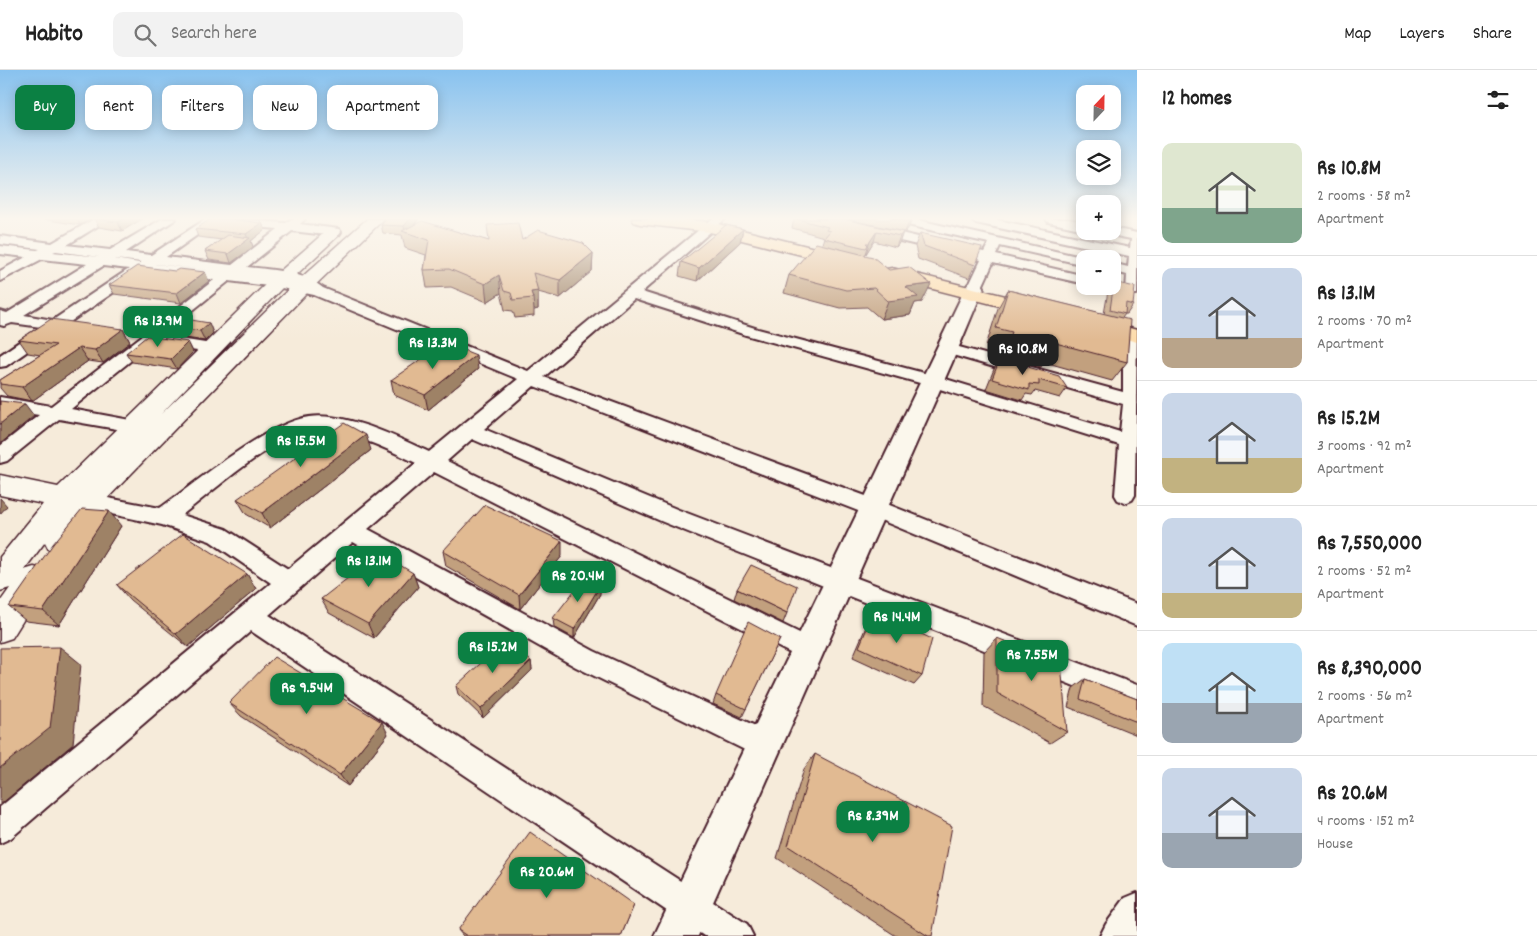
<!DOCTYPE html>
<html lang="en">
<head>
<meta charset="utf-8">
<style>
	:root { --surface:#fff; --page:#f2f2f2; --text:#222; --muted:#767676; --line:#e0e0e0; --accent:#0b8043 }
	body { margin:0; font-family:Dekko,sans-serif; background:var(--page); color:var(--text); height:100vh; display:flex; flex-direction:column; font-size:19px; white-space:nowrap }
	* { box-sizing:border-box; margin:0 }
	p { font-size:16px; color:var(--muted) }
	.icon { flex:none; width:28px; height:28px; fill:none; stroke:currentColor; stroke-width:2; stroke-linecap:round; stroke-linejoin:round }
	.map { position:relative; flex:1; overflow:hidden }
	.sheet { display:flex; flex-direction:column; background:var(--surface); width:400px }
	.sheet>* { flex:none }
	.hud { position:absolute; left:15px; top:15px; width:475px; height:45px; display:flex; gap:10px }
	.needle { width:32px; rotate:22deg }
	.controls { position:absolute; left:1076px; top:15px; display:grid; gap:10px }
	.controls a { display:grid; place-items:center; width:45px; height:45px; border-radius:10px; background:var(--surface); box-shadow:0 2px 12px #0003; font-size:25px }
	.price { position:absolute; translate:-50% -42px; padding:0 11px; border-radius:10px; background:var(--accent); color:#fff; font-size:16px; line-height:32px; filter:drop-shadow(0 1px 2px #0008) }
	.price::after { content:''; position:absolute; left:50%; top:30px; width:15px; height:11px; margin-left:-8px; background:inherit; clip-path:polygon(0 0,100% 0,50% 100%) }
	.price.on { background:#222; color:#fff }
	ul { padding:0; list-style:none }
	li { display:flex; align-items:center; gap:15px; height:125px; padding:0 25px }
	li+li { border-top:1px solid var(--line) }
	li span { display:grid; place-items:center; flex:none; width:140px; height:100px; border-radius:10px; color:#555 }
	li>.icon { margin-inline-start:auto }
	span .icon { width:60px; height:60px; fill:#fffc; stroke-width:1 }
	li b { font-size:21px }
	h2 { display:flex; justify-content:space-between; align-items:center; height:60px; padding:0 25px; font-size:21px }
	.tag { padding:0 18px; border-radius:10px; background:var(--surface); box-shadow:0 2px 12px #0003; font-size:18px; line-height:45px }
	.tag.on { background:var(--accent); color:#fff }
	header { display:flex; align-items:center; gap:30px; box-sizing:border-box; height:70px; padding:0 25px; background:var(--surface); border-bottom:1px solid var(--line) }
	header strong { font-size:24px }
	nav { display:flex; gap:28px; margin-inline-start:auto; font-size:18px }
	.search { width:350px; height:45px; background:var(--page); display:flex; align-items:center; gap:12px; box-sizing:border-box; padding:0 18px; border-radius:10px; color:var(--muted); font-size:19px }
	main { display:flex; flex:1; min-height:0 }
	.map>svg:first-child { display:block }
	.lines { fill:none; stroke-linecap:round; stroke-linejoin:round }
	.minor-casing { stroke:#4a1f2b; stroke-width:4 }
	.tertiary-casing { stroke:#4a1f2b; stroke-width:4 }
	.secondary-casing { stroke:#4a1f2b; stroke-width:3 }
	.primary-casing { stroke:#4a1f2b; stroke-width:3 }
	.minor { fill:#fbf7ec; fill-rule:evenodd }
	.tertiary { fill:#fbf7ec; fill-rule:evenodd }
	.secondary { fill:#fbf7ec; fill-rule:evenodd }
	.primary { fill:#fddcac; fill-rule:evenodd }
	.wall { fill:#c2a07e; stroke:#4a1f2b }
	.shaded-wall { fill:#9e8266; stroke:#4a1f2b }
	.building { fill:#e1ba92; stroke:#4a1f2b }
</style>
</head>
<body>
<header>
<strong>Habito</strong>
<div class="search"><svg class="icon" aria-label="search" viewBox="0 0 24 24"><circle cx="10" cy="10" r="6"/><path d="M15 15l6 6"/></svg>Search here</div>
<nav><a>Map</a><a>Layers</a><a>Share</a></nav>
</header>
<main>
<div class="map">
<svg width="1137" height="866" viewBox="0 0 1137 866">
	<rect width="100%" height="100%" fill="#f6ebda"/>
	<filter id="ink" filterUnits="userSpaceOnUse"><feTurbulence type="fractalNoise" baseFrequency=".02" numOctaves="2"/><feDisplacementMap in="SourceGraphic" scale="10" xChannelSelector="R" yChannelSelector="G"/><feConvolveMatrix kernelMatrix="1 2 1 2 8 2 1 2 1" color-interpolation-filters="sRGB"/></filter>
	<g filter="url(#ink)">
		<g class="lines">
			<defs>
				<g id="minor">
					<path d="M94,149H109L67,175L110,180L162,149H176L126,182L151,185L206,149H220L166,187L232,195L278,159L234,155L230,154L228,151L229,149L286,153L291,149H305L300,154L339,159L341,162L339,165L335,166L292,161L247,197C273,200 302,201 323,218L528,301L712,149H725L642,222L758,259L939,307L1120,362L1123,334L942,282L940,279L942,276L948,274L1123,322V264L1125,261H1137L1135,425L1132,430L1125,433L1118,430L1115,425L1119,375L927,315L746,265L634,229L544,307L882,432L1137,534V556L866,444L534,316L484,359L679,440L1137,615V641L663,452L472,369L447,391L818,572L822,580L818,588L809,592L800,588L434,402L368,459L594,581L775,665L780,675L775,685L765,689L755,685L576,597L353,472L269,545L747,854L753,866H704L251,561L11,768L0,773V737L271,513L210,471L162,455L79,437L76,432L79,427L87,424L160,438C197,412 266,353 309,347C346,342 396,367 429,382L518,309L314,225L277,217L229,211L161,266L218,275L220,278L218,281L212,283L161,276L154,272L71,339L141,352L143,356L141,360L134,362L59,349L7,391L0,393V376L39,345L0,339V327L51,336L214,210L145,201L67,254L69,256L67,259L58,260L6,296L0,297V285L41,257L12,253L4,256L0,255V241L7,243L87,194L42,189L0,211V201L26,187L0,184V176L37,180L40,179L0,174V166L52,173ZM56,181L100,187L53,182ZM114,189H115L141,192L140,193ZM155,194H156L223,202ZM103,196L129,199L53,250L24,245ZM310,359C349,361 382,376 416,393L288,499L226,459L182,445C215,419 272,369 310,359Z"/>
					<polygon points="817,149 839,149 984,182 989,173 894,152 892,149 914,149 1090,189 1085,189 1085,195 1000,176 996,185 1085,206 1085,214 993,193 982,217 980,220 970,220 968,217 981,190 819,152"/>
					<polygon points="970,149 993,149 1130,178 1131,169 1106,164 1104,161 1112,161 1112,158 1137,163 1137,224 1128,224 1126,221 1127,205 1112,201 1112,193 1128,197 1129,186 976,153"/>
					<polygon points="1046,149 1069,149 1085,152 1085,160 1048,152"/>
					<polygon points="1137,823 1137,866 1100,866 1106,854 1125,828"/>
				</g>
				<polygon id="tertiary" points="975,212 981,213 984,217 958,279 698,866 654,866 966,217 969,213"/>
				<polygon id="secondary" points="367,149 384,149 307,223 97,439 69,480 59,483 49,480 45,472 24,500 34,497 45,500 49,509 12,568 0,572 0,532 10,518 0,521 0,487 43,434 0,425 0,405 58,417 271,209 324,163 336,163 338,166 283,217 161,344 293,215"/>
				<g id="primary">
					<polygon points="632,149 681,149 710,152 851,187 854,191 851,195 845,196 710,162 640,154 634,152"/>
					<polygon points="892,198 1046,236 1049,240 1046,244 1039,246 886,207 883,203 886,199"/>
					<polygon points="1092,248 1137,260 1137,272 1085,258 1082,254 1085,250"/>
				</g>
			</defs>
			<use href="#minor" class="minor-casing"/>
			<use href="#tertiary" class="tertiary-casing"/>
			<use href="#secondary" class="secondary-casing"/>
			<use href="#primary" class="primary-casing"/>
			<use href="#minor" class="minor"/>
			<use href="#tertiary" class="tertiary"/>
			<use href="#secondary" class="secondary"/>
			<use href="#primary" class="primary"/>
		</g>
		<g class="wall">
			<polygon points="42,149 91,149 80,155"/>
			<polygon points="94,149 142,149 122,161 99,157"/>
			<polygon points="259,149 280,149 278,150"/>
			<polygon points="386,149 419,149 415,154 489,171 522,170 593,183 592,201 560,228 538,222 538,239 534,240 534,246 515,248 513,241 505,240 501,223 487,232 451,217 427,218 424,200 426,185 405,178 402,165 383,163 381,155"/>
			<polygon points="794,149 844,149 903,162 899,173 896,177 874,171 865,185 922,232 915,233 910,245 881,249 867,237 840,238 784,223 789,205 822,174 824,167 792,158"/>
			<polygon points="847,149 912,149 909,157 905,162"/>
			<polygon points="262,153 265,160 251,171 253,177 231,193 209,190 205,181 222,170 198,167 195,159"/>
			<polygon points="743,159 740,172 697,211 679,206 681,192"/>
			<polygon points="920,163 975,195 969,208 918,189 915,176"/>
			<polygon points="209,211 181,233 114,224 109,215"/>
			<polygon points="1114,212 1133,235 1127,244 1125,244 1122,248 1127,292 1112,311 1044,292 1041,297 999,286 1001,281 986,276 998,238 1008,220 1104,244 1108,221 1111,216 1112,216 1112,215"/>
			<polygon points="209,253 213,263 205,271 167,265 162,255"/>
			<polygon points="123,259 130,272 103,293 88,291 32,331 7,326 0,318 0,310 40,285 28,283 19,270"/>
			<polygon points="188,272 193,282 177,299 132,292 126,283"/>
			<polygon points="1000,289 1067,318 1060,328 1035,321 1032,325 1026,324 1022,330 986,319 994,299"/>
			<polygon points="478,299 428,340 394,325 391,310"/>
			<polygon points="371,380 270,458 246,444 237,429"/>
			<polygon points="121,456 59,555 26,551 9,537"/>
			<polygon points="443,481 562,486 520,539 446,496"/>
			<polygon points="413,503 418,517 374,568 329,543 321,529"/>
			<polygon points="247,504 256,519 188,577 130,530 117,515"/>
			<polygon points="737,519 787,543 783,553 734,529"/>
			<polygon points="600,524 574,568 554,557 553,548"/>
			<polygon points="874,542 922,606 914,615 853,587 868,552"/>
			<polygon points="997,568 1067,662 1050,673 983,636 984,582"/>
			<polygon points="780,569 742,647 713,634 716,625"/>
			<polygon points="531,591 532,600 483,648 458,624 456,616"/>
			<polygon points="1085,609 1137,629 1137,665 1068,637 1073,618"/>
			<polygon points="229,633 388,664 348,716 241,646"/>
			<polygon points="815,684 932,866 896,866 777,788 804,699"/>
			<polygon points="634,835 621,866 463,866 458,860"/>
		</g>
		<g class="shaded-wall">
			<polygon points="77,149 91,149 80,155"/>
			<polygon points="124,149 142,149 122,161 118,152"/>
			<polygon points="410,149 419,149 407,163 405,162 404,156"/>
			<polygon points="911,149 909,157 905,162 909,152"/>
			<polygon points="262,153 265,160 251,171 253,177 231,193 228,184 248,169 246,164"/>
			<polygon points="743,159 740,172 697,211 699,198"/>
			<polygon points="877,161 874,171 866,184 869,173"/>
			<polygon points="903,162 899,173 896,177 900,166"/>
			<polygon points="593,183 592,201 560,228 560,210"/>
			<polygon points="205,202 209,211 181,233 177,223"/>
			<polygon points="499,205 501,223 487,232 485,214"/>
			<polygon points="931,214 922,232 915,233 910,245 881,249 888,231 906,217"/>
			<polygon points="538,221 538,239 534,240 533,228 531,222"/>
			<polygon points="209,253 213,263 205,271 200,261"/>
			<polygon points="123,259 130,272 103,293 95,280"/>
			<polygon points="188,272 193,282 177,299 171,289"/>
			<polygon points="79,278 88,291 32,331 22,317"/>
			<polygon points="476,285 478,299 428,340 425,325"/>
			<polygon points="25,334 34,346 0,374 0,354"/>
			<polygon points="366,365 371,380 270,458 262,443"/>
			<polygon points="0,428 7,436 0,444"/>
			<polygon points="109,441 121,456 59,555 43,541"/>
			<polygon points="562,471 562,486 520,539 519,525"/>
			<polygon points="413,503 418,517 374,568 368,554"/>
			<polygon points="247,504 256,519 188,577 176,564"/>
			<polygon points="601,514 600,524 574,568 574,559"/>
			<polygon points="60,577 81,594 73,674 0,735 0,698"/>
			<polygon points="531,591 532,600 483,648 481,639"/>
			<polygon points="382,652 388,664 348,716 340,705"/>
		</g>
		<g class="building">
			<polygon points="94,149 124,149 118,152"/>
			<polygon points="211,149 229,149 262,153 246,164 195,159"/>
			<polygon points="386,149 410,149 404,156 381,155"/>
			<polygon points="797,149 844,149 903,162 900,166 877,161 869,173 866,173 868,175 866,178 824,168 830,161 826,160 828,157"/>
			<polygon points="895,149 911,149 909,152"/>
			<polygon points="422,151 489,171 487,155 518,153 522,170 538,160 583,173 593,183 560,210 533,203 538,221 531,222 533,228 513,230 511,223 504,221 499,205 485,214 449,199 424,200 429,170 402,161"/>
			<polygon points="726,155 743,159 699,198 681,192"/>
			<polygon points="920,163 982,177 975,195 924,176"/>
			<polygon points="228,165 250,168 228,184 205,181"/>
			<polygon points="816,173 873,187 889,200 909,197 931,214 906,217 918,227 888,231 874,218 846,220 789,205"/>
			<polygon points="137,196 175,201 179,199 205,202 177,223 109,215"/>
			<polygon points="1114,212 1135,217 1133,235 1126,233 1125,244 1110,240"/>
			<polygon points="1008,220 1130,250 1127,292 1048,271 1053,278 1010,267 1012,262 996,258"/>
			<polygon points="174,247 209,253 200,261 162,255"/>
			<polygon points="51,249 123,259 95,280 79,278 22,317 0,314 0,310 56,275 19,270"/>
			<polygon points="147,266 188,272 171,289 126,283"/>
			<polygon points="451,275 476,285 425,325 391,310 430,283 437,285"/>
			<polygon points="1000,289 1059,306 1067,318 1039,310 1039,315 1029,314 1029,320 992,309"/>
			<polygon points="0,331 25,334 0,354"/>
			<polygon points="344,353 366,365 262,443 237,429"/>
			<polygon points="485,435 562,471 519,525 443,481"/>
			<polygon points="82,439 109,441 43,541 9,537 53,474"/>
			<polygon points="183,464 247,504 176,564 117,515"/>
			<polygon points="380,483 413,503 368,554 321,529"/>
			<polygon points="751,495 797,516 787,543 737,519"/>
			<polygon points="585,507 601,514 574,559 553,548"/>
			<polygon points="874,542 932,569 922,606 859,577"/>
			<polygon points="748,552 780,569 746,639 716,625"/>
			<polygon points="997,568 1061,593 1067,662 997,623"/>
			<polygon points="506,570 531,591 481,639 456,616"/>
			<polygon points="60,577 50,658 0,698 0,578"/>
			<polygon points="274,587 382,652 340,705 229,633"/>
			<polygon points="1085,609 1137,629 1137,652 1080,629"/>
			<polygon points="815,684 952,756 932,866 928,866 788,776"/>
			<polygon points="530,762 634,835 621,866 467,866 458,860"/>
		</g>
	</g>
	<linearGradient id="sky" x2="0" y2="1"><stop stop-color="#88c2ef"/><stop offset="0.55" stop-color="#fbf6ee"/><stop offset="1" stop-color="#fbf6ee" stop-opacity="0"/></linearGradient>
	<rect width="1137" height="270" fill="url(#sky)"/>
</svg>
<div class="controls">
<a><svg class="needle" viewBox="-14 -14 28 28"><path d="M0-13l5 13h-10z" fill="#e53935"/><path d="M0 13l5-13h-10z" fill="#767676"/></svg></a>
<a><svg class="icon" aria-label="layers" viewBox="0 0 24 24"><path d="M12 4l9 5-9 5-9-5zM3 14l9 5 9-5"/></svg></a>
<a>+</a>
<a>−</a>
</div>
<b class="price" style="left:158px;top:278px">Rs 13.9M</b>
<b class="price" style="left:433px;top:300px">Rs 13.3M</b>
<b class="price on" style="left:1023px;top:306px">Rs 10.8M</b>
<b class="price" style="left:301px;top:398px">Rs 15.5M</b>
<b class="price" style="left:369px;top:518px">Rs 13.1M</b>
<b class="price" style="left:578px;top:533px">Rs 20.4M</b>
<b class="price" style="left:897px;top:574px">Rs 14.4M</b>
<b class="price" style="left:493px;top:604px">Rs 15.2M</b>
<b class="price" style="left:1032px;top:612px">Rs 7.55M</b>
<b class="price" style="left:307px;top:645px">Rs 9.54M</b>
<b class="price" style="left:873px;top:773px">Rs 8.39M</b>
<b class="price" style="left:547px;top:829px">Rs 20.6M</b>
<div class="hud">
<a class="tag on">Buy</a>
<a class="tag">Rent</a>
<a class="tag">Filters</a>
<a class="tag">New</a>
<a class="tag">Apartment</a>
</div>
</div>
<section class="sheet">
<h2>12 homes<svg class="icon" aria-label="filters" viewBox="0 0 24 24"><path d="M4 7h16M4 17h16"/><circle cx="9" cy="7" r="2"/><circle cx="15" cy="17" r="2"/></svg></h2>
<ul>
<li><span style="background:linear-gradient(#dfe7d0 65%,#7fa58c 0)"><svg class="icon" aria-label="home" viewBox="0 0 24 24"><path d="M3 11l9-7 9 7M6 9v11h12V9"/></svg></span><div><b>Rs 10.8M</b><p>2 rooms · 58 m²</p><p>Apartment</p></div></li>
<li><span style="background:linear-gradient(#c9d6e8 70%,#b9a48a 0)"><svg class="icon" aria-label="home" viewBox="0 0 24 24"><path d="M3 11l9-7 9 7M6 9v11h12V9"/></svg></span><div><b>Rs 13.1M</b><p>2 rooms · 70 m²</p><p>Apartment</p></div></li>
<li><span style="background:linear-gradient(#c9d6e8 65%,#c2b280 0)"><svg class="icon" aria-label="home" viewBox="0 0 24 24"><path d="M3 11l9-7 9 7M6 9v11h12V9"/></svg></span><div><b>Rs 15.2M</b><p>3 rooms · 92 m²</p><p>Apartment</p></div></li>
<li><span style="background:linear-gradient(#c9d6e8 75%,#c2b280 0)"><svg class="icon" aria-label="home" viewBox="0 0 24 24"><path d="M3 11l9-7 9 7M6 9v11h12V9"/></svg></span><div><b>Rs 7,550,000</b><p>2 rooms · 52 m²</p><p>Apartment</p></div></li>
<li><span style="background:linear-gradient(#bfe0f5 60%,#9aa5b1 0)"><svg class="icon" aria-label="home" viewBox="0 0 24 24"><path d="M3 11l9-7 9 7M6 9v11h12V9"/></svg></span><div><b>Rs 8,390,000</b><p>2 rooms · 56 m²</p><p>Apartment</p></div></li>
<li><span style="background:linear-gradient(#c9d6e8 65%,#9aa5b1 0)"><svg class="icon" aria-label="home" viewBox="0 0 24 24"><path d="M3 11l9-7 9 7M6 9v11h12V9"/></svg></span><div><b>Rs 20.6M</b><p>4 rooms · 152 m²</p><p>House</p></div></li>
</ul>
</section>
</main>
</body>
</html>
